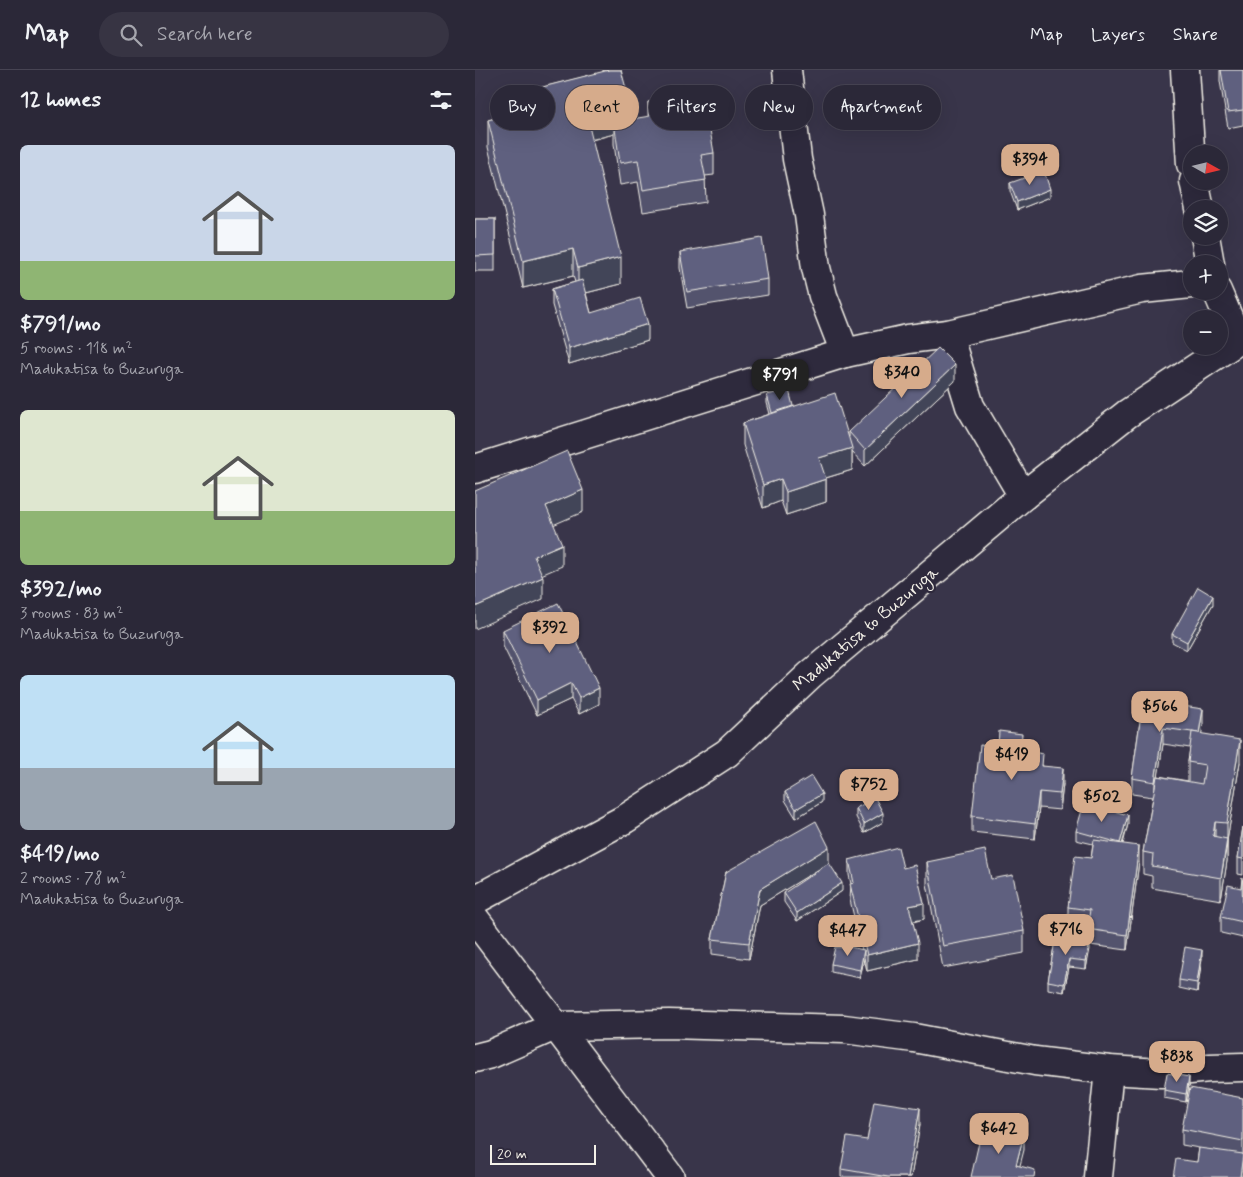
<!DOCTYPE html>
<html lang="en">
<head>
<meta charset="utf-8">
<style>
	:root { --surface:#2b2838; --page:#373443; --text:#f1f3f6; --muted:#a6a6ae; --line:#474453; --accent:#d6ab8b }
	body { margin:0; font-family:Mynerve,sans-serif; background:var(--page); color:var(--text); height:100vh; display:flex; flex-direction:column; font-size:19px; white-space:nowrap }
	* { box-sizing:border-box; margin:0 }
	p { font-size:16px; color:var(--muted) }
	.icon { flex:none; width:28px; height:28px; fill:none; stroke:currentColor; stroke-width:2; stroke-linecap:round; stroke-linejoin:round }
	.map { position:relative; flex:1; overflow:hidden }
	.details { display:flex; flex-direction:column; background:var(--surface); width:475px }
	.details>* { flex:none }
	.guide { position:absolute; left:15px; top:15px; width:475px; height:45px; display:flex; gap:10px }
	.needle { width:32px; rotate:98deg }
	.fabs { position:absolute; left:708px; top:75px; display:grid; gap:10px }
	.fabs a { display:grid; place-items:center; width:45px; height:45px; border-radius:50%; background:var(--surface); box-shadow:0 5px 20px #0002,0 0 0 1px var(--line); font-size:25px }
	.scale { position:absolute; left:15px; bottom:12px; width:106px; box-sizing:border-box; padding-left:5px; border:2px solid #f4f1e8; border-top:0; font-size:14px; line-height:18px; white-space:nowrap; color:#f4f1e8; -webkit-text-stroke:4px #2f2a3d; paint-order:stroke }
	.price { position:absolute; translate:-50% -42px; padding:0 11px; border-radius:10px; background:var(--accent); color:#111; font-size:16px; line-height:32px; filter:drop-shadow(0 1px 2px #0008) }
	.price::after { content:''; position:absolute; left:50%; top:30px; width:15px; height:11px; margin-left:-8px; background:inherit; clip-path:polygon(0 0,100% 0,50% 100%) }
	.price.current { background:#222; color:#fff }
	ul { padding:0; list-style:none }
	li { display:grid; align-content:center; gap:10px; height:265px; padding:0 20px }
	li span { display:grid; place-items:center; height:155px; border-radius:8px; color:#555 }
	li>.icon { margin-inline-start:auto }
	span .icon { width:90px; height:90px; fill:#fffc; stroke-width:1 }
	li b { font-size:21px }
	h2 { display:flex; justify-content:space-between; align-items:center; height:60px; padding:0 20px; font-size:21px }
	.pill { padding:0 18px; border-radius:22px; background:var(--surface); box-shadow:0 5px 20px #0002,0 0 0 1px var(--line); font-size:18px; line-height:45px }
	.pill.current { background:var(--accent); color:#111 }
	header { display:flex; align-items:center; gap:30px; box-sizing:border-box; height:70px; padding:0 25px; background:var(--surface); border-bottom:1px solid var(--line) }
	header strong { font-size:24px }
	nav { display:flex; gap:28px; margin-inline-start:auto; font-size:18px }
	.search { width:350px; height:45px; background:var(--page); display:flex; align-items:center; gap:12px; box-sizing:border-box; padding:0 18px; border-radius:28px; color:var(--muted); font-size:19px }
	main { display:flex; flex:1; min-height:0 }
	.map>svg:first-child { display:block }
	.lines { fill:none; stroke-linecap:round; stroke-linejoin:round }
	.minor-casing { stroke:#f4f1e8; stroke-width:31 }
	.secondary-casing { stroke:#f4f1e8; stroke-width:31 }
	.minor { stroke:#2f2a3d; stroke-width:28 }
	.secondary { stroke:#2f2a3d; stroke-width:28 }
	.wall { fill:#52536d; stroke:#f4f1e8; fill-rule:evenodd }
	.shaded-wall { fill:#424459; stroke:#f4f1e8 }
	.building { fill:#5f617f; stroke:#f4f1e8 }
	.labels { text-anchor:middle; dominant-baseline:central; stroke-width:4.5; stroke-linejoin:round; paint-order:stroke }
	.street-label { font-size:18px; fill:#f4f1e8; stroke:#2f2a3d }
</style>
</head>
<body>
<header>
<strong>Map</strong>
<div class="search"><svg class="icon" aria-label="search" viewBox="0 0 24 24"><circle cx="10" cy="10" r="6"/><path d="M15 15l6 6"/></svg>Search here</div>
<nav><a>Map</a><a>Layers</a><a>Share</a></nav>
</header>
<main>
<section class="details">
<h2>12 homes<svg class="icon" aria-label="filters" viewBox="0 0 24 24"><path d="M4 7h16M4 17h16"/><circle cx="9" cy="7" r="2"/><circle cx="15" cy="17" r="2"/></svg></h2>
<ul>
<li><span style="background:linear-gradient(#c9d6e8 75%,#8fb573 0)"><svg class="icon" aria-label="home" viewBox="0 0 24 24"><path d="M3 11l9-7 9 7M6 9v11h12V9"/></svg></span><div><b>$791/mo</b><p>5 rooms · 118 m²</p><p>Madukatisa to Buzuruga</p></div></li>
<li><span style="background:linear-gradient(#dfe7d0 65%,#8fb573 0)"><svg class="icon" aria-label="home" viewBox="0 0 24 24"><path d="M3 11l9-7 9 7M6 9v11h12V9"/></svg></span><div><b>$392/mo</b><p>3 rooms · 83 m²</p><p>Madukatisa to Buzuruga</p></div></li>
<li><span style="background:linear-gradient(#bfe0f5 60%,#9aa5b1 0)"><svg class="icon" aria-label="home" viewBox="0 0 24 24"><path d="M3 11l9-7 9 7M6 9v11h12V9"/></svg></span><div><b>$419/mo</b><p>2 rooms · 78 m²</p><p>Madukatisa to Buzuruga</p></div></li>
</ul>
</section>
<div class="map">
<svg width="768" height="1107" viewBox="0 0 768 1107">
	<rect width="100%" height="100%" fill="#39354a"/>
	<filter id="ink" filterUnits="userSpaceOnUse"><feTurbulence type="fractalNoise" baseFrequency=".02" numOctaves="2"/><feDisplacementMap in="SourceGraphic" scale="10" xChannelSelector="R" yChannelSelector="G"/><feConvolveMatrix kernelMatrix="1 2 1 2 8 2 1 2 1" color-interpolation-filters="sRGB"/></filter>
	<g filter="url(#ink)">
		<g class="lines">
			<defs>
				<g id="minor">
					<polyline points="312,0 322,89 334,145 341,198 348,226 370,283"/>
					<polyline points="710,0 716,94"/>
					<polyline points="719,111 725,139"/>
					<polyline points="730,166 735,194"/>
					<polyline points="742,221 763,270"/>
					<polyline points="473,264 495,336 548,426"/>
					<polyline points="0,399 370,283 433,269 473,264 667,219 716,214"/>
					<polyline points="0,849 195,1107"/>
					<polyline points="0,988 16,984 80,956 194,954 369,959 439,968 560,991 634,1000 686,1003 734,998 768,997"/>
					<polyline points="623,1107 634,1000"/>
				</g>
				<polyline id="secondary" points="0,830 150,749 252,683 335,605 548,426 652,344 768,267"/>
			</defs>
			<use href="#minor" class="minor-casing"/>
			<use href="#secondary" class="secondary-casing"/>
			<use href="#minor" class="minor"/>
			<use href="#secondary" class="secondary"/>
		</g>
		<g class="wall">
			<polygon points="128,0 146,0 155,50 173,47 173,32 206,42 239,83 239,105 230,106 231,132 168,142 163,112 145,115 139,74 139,64 117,70 146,214 111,223 116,243 173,270 94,294 77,235 77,219 100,212 98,206 48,218 13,77 13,50 40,43 40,24 128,2"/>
			<polygon points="745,0 768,0 768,55 753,58 745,11"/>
			<polygon points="535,113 575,127 542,140 535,121"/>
			<rect x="0" y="149" width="20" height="52"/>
			<polygon points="205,182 293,209 293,225 212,238 205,198"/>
			<polygon points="480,311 390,396 377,382 377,400 351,408 351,432 311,445 306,431 288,438 268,375 268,353 295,344 292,333 292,325 318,336 374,367 374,362"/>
			<polygon points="738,534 712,580 697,572 697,564"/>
			<polygon points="28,560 124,634 104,644 96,629 62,645 28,576"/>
			<path d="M668,630L728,655L726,664L765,692L752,771V791L746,830L677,818V806L668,804V782L678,727L657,724V708ZM688,674L715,678L713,692V711L683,706Z"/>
			<polygon points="547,675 558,683 568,696 588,714 585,740 564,738 560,769 497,762 497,746 523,677"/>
			<polygon points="310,722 347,732 321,748 310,730"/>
			<polygon points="381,738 408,752 389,763 381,747"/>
			<polygon points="653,754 648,774 664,792 652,880 615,875 611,899 594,897 589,922 573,919 573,911 581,865 612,870 613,856 593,853 593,837 616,788 618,774 601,770 601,761"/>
			<polygon points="768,757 768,805 763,804 763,788"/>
			<polygon points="374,790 428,798 449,849 438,852 443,889 392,901 389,888 385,908 356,902 356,894 369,878 387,880 375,830 376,814 374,805"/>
			<polygon points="452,792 516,809 549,861 549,883 468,898 452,814"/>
			<polygon points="354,793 285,835 274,889 237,884 237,869 251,802"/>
			<polygon points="768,809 768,868 746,863 746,847 766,818"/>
			<polygon points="367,821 322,851 309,832 309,823"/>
			<polygon points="727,889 722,922 704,918 704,910"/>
			<polygon points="714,1015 711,1032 689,1028 689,1020"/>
			<polygon points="768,1028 768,1100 767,1107 698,1107 722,1092 724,1078 707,1075 707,1059"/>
			<polygon points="445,1054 436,1107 366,1107 366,1099 392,1070"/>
		</g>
		<g class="shaded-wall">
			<polygon points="155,33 155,60 139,52 139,64 111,71 111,44"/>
			<polygon points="575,119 575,127 542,140 542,132"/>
			<polygon points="98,179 98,206 48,218 48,191"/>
			<polygon points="146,187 146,214 103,225 103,198"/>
			<polygon points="173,254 173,270 94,294 94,278"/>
			<polygon points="480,295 480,311 390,396 390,380"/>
			<polygon points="377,378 377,400 344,410 344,388"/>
			<polygon points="306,409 306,431 288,438 288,415"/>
			<polygon points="351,409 351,432 311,445 311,422"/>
			<polygon points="108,420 108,442 71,458 71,436"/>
			<polygon points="87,474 87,496 59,508 59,486"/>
			<polygon points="68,507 68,529 0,559 0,537"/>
			<polygon points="738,526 738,534 712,580 712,572"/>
			<polygon points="96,613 96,629 62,645 62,630"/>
			<polygon points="124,618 124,634 104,644 104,628"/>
			<polygon points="728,639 728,655 724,680 724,664"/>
			<polygon points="688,658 688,674 680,728 680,712"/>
			<polygon points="765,670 765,692 752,771 752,791 746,830 746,808 752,774 752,753"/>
			<polygon points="588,698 588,714 585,740 585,724"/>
			<polygon points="564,722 564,738 560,769 560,754"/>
			<polygon points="347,724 347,732 321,748 321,739"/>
			<polygon points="408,743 408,752 389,763 389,754"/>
			<polygon points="653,745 653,754 645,781 645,773"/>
			<polygon points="740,752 740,774 738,766"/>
			<polygon points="664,776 664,792 652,880 652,865"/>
			<polygon points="354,777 354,793 285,835 274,889 274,873 285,819"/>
			<polygon points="367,813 367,821 322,851 322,843"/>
			<polygon points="449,833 449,849 434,852 434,836"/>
			<polygon points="615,871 615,879 611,899 611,891"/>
			<polygon points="443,873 443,889 392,901 392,885"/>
			<polygon points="389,880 389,889 385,908 385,900"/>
			<polygon points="727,880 727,889 722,922 722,913"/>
			<polygon points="594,889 594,897 589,922 589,914"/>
			<polygon points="714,1007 714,1015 711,1032 711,1024"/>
			<polygon points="445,1038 445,1054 436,1107 433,1107"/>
			<polygon points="549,1064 549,1080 542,1107 541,1095"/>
			<polygon points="768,1084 768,1100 767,1107 765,1107"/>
		</g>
		<g class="building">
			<polygon points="134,0 146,0 155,33 111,44 146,187 103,198 98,179 48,191 13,50 45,42 40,24"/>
			<polygon points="746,0 768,0 768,40 753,42"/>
			<polygon points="203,28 206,42 231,37 239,83 226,85 231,110 168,120 163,90 145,93 139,52 175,46 173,32"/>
			<polygon points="569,101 575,119 542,132 535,113"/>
			<polygon points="0,149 20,149 20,185 0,186"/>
			<polygon points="287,168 293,209 212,222 205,182"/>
			<polygon points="107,210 116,243 165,228 173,254 94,278 77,219"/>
			<polygon points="463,278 480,295 390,380 374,362"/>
			<polygon points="314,320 318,336 297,343 292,325"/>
			<polygon points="360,323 377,378 344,388 351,409 311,422 306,409 288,415 268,353"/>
			<polygon points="92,381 108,420 71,436 87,474 59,486 68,507 0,537 0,421"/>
			<polygon points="723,517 738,526 712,572 697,564"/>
			<polygon points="83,533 124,618 104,628 96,613 62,630 28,560"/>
			<polygon points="668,630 728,639 724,663 688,658 680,712 657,708"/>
			<polygon points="524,661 547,664 546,675 558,676 558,682 568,684 567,696 588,698 585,724 564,722 560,754 497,746 505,675 523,677"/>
			<polygon points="717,662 765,670 752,753 740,752 738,766 752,769 746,808 677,796 678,784 668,782 682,706 727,714 730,695 713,692"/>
			<polygon points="336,706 347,724 321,739 310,722"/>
			<polygon points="400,728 408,743 389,754 381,738"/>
			<polygon points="609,733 653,745 645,773 601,761"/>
			<polygon points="341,751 354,777 285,819 274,873 237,869 251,802"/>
			<polygon points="768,757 768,789 763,788"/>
			<polygon points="619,770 664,776 652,865 612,859 615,840 593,837 600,786 616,788"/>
			<polygon points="423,777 428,798 440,795 449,833 434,836 443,873 392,885 375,814 379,813 374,790"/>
			<polygon points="510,780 516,809 538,805 549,861 468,876 452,792"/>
			<polygon points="354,793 367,813 322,843 309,823"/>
			<polygon points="767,808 768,852 746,847 753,815 766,818"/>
			<polygon points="581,865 615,871 611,891 594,889 589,914 573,911"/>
			<polygon points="370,876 389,880 385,900 356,894 360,877 369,878"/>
			<polygon points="710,877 727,880 722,913 704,910"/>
			<polygon points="692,1003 714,1007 711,1024 689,1020"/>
			<polygon points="715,1018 768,1028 768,1071 707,1059"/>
			<polygon points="399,1031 445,1038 433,1107 413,1107 366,1099 372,1067 392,1070"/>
			<polygon points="508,1055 549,1064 541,1095 560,1100 559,1107 496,1107"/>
			<polygon points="724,1078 768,1084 765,1107 698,1107 701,1089 722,1092"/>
		</g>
	</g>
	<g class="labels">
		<g class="street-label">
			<text transform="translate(391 559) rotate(-40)">Madukatisa to Buzuruga</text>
		</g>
	</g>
</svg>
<div class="fabs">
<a><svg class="needle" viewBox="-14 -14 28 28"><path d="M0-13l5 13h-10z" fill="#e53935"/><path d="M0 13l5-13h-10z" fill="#a6a6ae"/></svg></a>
<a><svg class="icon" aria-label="layers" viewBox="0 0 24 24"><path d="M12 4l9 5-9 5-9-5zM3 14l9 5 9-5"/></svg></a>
<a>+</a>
<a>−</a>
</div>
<div class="scale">20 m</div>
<b class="price" style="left:555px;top:116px">$394</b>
<b class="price" style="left:427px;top:329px">$340</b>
<b class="price current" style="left:305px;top:331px">$791</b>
<b class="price" style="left:75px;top:584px">$392</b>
<b class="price" style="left:685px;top:663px">$566</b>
<b class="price" style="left:537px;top:711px">$419</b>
<b class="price" style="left:394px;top:741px">$752</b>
<b class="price" style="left:627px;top:753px">$502</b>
<b class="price" style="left:591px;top:886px">$716</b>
<b class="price" style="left:373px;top:887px">$447</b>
<b class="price" style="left:702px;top:1013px">$838</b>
<b class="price" style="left:524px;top:1085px">$642</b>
<div class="guide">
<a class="pill">Buy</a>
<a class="pill current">Rent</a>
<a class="pill">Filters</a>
<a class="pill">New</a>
<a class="pill">Apartment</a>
</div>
</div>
</main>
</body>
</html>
